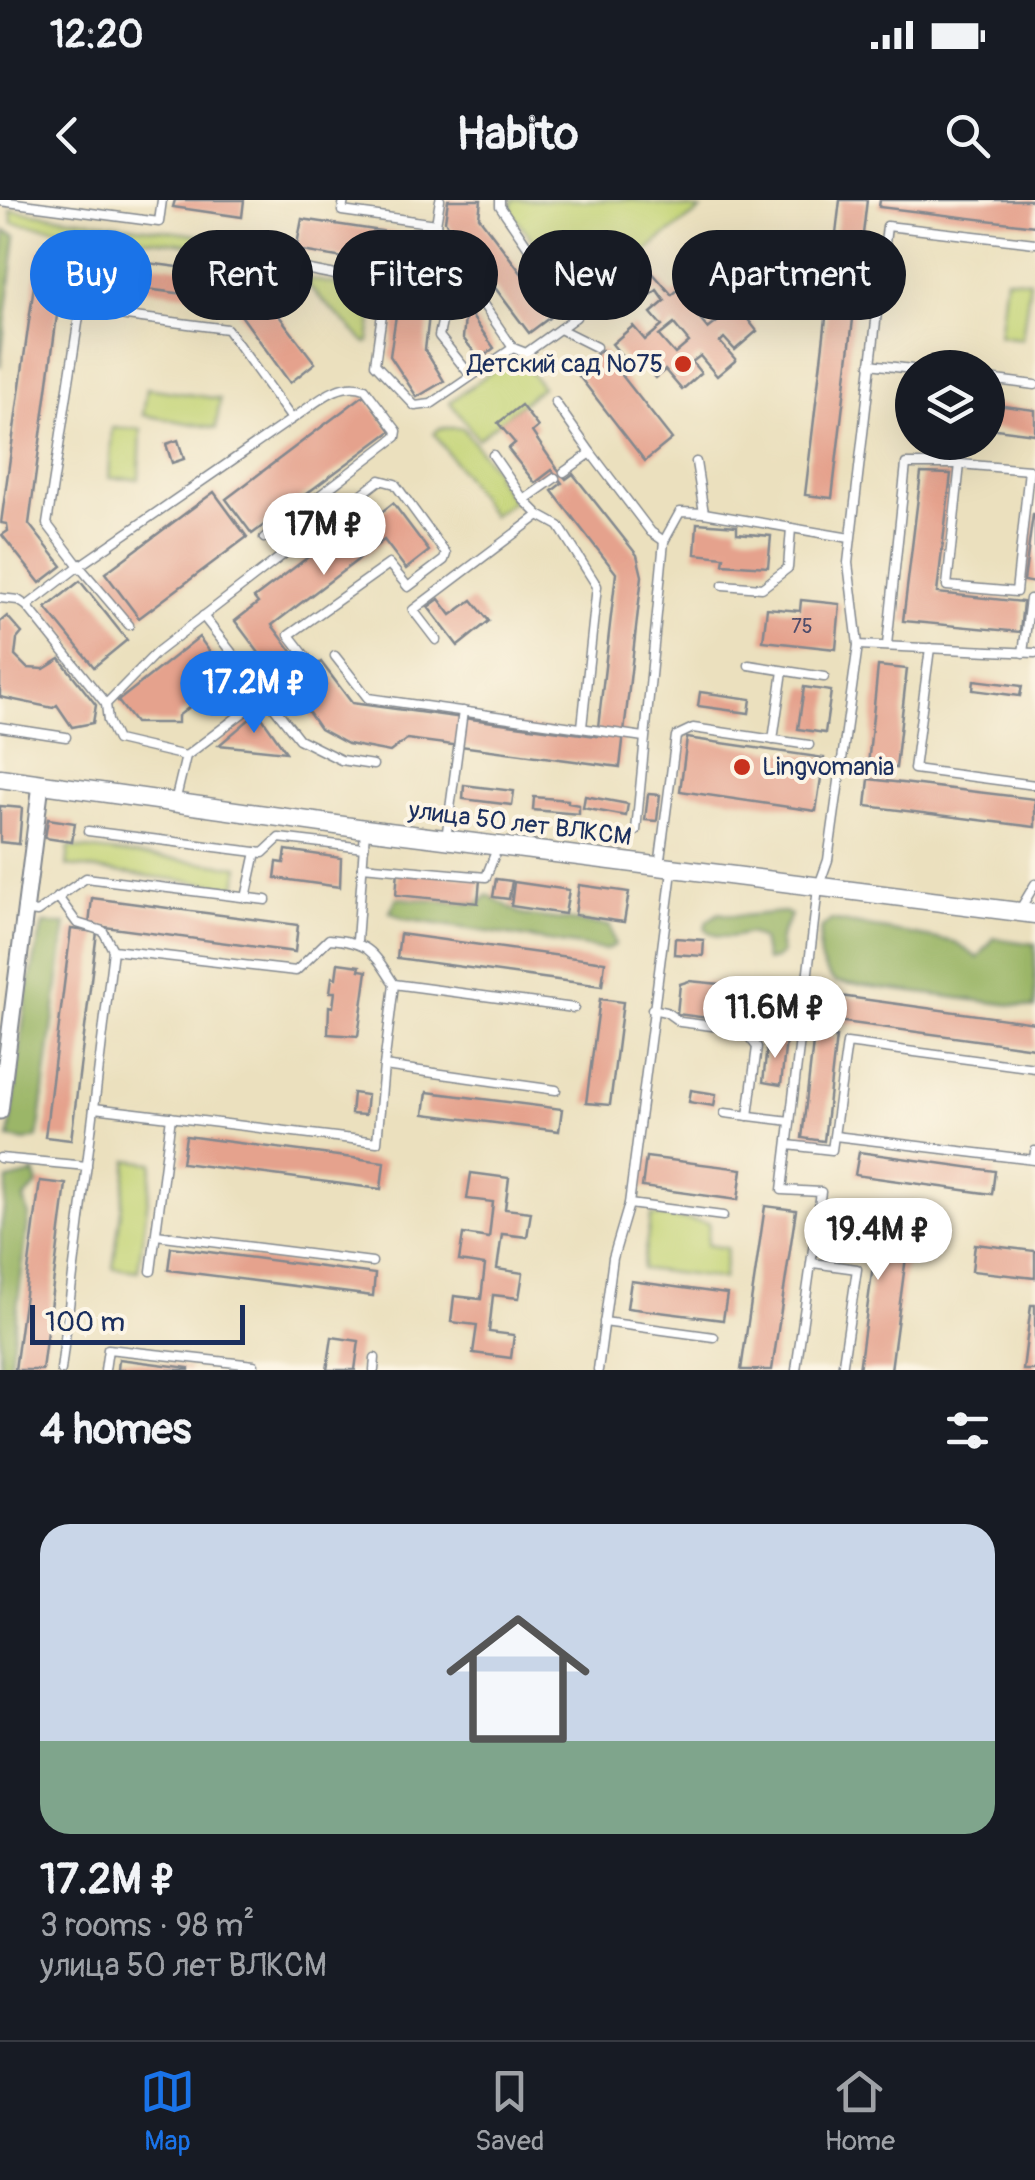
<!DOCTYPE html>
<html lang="en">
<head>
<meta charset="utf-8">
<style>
	:root { --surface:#171b24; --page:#20242c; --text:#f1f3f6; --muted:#9ea1a6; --line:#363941; --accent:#1a73e8 }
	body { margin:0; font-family:Pangolin,sans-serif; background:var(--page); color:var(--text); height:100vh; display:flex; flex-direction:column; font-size:38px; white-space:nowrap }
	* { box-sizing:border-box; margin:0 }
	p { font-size:32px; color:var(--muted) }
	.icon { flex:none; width:55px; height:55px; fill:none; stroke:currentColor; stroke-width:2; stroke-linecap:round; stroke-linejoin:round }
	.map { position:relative; height:1170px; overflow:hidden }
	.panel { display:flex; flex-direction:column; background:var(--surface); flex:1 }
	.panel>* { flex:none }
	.guide { position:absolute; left:30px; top:30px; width:975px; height:90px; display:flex; gap:20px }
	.fabs { position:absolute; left:895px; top:150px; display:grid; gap:20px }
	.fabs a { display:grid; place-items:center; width:110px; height:110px; border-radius:50%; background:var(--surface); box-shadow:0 10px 40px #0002; font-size:50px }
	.scale { position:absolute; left:30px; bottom:25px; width:215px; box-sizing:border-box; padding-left:10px; border:5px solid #1b2f5e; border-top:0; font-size:28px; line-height:35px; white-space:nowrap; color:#1b2f5e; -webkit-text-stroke:8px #fcf5e5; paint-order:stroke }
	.price { position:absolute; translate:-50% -85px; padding:0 22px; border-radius:35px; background:#fff; color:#222; font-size:32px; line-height:65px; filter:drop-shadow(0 2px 5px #0008) }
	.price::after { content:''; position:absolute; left:50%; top:60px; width:30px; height:22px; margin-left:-15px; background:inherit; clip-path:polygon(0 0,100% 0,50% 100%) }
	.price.active { background:var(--accent); color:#fff }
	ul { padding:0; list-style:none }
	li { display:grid; align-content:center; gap:20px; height:530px; padding:0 40px }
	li+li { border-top:2px solid var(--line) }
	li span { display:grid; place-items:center; height:310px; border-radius:30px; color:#555 }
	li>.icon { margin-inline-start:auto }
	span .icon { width:180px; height:180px; fill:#fffc; stroke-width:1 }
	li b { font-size:42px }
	h2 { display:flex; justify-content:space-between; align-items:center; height:120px; padding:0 40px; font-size:42px }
	.chip { padding:0 35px; border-radius:45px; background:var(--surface); box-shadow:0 10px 40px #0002; font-size:35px; line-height:90px }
	.chip.active { background:var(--accent); color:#fff }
	.status { display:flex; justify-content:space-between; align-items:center; height:70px; padding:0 50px; background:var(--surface); direction:ltr }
	.status svg { height:28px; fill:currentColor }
	header { display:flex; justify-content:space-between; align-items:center; height:130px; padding:0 40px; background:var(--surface); font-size:45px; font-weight:700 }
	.tabs { display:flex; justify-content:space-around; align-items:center; height:140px; border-top:2px solid var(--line); background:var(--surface); font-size:28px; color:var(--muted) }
	.tabs a { display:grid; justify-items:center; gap:5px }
	.tabs .active { color:var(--accent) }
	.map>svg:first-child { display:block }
	.green { fill:#c4d477; stroke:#70826a; stroke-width:2.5 }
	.forest { fill:#9bb668; stroke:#5b7263; stroke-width:2.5 }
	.building { fill:#e5a28d; fill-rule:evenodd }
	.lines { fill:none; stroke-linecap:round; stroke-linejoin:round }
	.service-casing { stroke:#83888e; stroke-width:11 }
	.minor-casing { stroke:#83888e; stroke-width:19 }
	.tertiary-casing { stroke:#83888e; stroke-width:21 }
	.service { stroke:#fff; stroke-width:8 }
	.minor { stroke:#fff; stroke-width:15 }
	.tertiary { stroke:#fff; stroke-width:18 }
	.poi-dot { fill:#c8321e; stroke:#fcf5e5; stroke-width:4 }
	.labels { text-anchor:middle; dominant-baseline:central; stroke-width:8; stroke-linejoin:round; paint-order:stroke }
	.number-label { font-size:20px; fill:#4e4c6a }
	.poi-label { font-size:25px; fill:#1b2f5e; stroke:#fcf5e5; text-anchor:end }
	.street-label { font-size:25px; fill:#1b2f5e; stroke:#fcf5e5 }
</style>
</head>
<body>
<div class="status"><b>12:20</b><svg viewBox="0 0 49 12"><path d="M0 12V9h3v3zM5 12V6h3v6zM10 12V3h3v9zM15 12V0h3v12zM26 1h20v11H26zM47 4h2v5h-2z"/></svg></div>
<header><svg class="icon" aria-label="back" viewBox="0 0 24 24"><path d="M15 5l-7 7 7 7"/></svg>Habito<svg class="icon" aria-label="search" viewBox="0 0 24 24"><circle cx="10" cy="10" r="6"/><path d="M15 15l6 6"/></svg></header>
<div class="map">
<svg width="1035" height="1170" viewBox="0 0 1035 1170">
	<rect width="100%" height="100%" fill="#fcf5e5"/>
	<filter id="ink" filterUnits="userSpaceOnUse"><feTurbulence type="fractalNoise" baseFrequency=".01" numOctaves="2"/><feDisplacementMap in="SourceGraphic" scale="20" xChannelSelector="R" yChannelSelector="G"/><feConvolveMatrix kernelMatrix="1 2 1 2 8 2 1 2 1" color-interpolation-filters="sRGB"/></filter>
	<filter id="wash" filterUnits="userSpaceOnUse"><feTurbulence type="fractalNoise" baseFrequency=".0048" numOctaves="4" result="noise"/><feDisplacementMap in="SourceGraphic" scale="40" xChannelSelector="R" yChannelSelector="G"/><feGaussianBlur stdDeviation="2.25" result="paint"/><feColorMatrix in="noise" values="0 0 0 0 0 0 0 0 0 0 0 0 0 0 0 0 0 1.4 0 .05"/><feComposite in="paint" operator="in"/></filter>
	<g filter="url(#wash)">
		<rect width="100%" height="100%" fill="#ebe0be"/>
		<g class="green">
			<polygon points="512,0 630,0 701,10 658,41 585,110 511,12"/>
			<polygon points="11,10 228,39 242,51 12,23"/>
			<polygon points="1006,78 1030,81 1022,139 999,136"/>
			<polygon points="309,79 371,91 375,99 369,142 366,143 305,83"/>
			<polygon points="507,160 527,167 542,187 478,239 450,202"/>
			<polygon points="147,188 220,199 216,228 143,215"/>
			<polygon points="112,228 141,229 139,279 109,278"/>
			<polygon points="440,228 463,228 497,273 495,276 513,301 492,316 434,233"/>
			<polygon points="69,647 239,667 236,687 67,666"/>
			<polygon points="128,960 153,963 138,1071 113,1068"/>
			<polygon points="651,1015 709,1023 707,1045 727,1048 723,1079 642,1069"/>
		</g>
		<g class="forest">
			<polygon points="5,31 16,36 0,167 0,74"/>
			<polygon points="488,695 523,715 610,726 615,745 606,750 404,719 390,712 397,698 478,704"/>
			<path d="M785,712L791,715C785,730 775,736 782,753L776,759L766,761L762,739L749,733C734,737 716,741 705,728L707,721L719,713C741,719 762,713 785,712Z"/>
			<path d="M831,720L955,742L978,758L994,738L1035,744V808L835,782C817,764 818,753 821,729Z"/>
			<polygon points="43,724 66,724 38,937 26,941 9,938 27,792"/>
			<polygon points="33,970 38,984 24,999 29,1016 10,1164 7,1170 0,1170 0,1034 8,980 33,974"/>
		</g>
		<g id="blocks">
			<g class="building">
				<polygon points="175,0 244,0 242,17 173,7"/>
				<polygon points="448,0 481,0 479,17 553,115 529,133 445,21"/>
				<polygon points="840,0 867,0 832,298 805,295"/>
				<polygon points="880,0 1035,0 1035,26 879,7"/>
				<polygon points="302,19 408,35 404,58 435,63 425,150 444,181 417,197 390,156 403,68 296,50"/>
				<polygon points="39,49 240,75 254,83 315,163 290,183 230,100 62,78 29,324 62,366 40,383 2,335 8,331 7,324 1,323"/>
				<path d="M726,51L747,75L736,84L752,103L742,112L757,131L735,150L724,138L720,142L736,160L717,176L700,156L692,162L701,173L682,190L665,170L655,178L637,157L629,164L612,144L633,126L645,140L662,126L651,113L665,101L657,90L636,107L624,93L650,70L672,95L685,84L697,99L715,83L704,70ZM706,99L722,118L708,129L693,111ZM674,124L689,142L675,154L659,136Z"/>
				<polygon points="471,115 494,148 480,159 463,138 465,118"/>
				<polygon points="602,150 672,239 645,261 575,171"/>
				<polygon points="364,195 391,231 252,334 226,299"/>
				<polygon points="988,204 1035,210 1035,234 988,228"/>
				<polygon points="521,205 538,227 532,232 556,267 566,279 573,274 637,355 642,376 620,567 407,539 390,552 348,544 320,529 290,485 321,462 352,503 597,536 616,373 552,291 562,283 552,270 535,283 508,249 515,243 498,223"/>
				<polygon points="178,240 184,259 172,263 166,244"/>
				<polygon points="921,273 951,274 937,393 1023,402 1020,432 903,421"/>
				<polygon points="214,292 247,337 139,418 105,373"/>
				<polygon points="393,303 429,351 406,369 384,340 272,425 296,457 274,473 235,421 258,403 254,398 360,318 365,325"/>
				<polygon points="1033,314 1035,314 1035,383 1024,381"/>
				<polygon points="697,323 737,326 737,333 771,336 768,367 723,364 724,357 695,354"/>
				<polygon points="80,381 127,440 94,467 46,408"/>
				<polygon points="439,399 451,415 472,400 489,421 458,446 428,407"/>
				<polygon points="801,400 840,404 836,449 763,441 767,408 800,411"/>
				<polygon points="7,416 22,433 17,439 15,456 27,468 44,469 60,459 96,505 93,523 72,527 57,505 53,508 0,497 0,422"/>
				<polygon points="199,437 239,492 212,513 201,498 178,516 178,523 135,523 118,501"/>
				<polygon points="878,466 907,469 896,568 868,565"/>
				<polygon points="974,480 1022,486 1020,496 973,490"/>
				<polygon points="804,487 831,491 825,533 798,529"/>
				<polygon points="700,492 751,499 749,513 698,506"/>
				<polygon points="258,512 286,552 219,545"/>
				<polygon points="687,538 824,558 816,611 680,591"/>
				<polygon points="869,579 1035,599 1035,627 866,606"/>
				<polygon points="464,585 514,591 512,605 463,599"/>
				<polygon points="648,594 660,595 657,621 645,620"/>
				<polygon points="585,596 628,604 626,616 583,608"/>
				<polygon points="534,597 568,600 568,603 579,605 579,614 533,610"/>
				<polygon points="0,606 22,608 19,644 0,642"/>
				<polygon points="48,619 75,623 72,642 45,638"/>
				<polygon points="286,650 341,658 340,687 275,678 277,662 284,663"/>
				<polygon points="398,670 480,679 478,703 396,695"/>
				<polygon points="496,679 512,681 509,699 493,697"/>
				<polygon points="514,682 569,690 565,714 511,706"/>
				<polygon points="579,685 629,692 624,722 575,715"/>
				<polygon points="92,698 298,725 295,752 89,725"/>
				<polygon points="71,729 97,732 71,940 45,937"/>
				<polygon points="400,734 605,762 602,786 397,758"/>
				<polygon points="675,738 704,740 703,756 674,754"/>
				<polygon points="338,763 360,766 359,770 367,771 358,836 328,834 329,806 333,807 335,792 330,792 332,777 336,778"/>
				<polygon points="689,781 720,784 721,788 737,790 739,786 771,790 779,794 776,827 677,814 680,784"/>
				<polygon points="833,795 1035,823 1034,848 829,820"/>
				<polygon points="600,799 623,802 610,905 586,903"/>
				<polygon points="814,834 836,837 824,941 802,938"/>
				<polygon points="768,838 786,840 781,885 763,882"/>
				<polygon points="691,890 716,894 714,906 689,902"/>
				<polygon points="427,892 562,909 559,931 424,914"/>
				<polygon points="353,893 367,895 365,915 351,914"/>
				<polygon points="186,936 384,962 381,989 182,963"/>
				<polygon points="859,952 995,971 992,994 855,975"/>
				<polygon points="646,957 742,969 738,1000 642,987"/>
				<polygon points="471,973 509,978 505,1009 531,1012 527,1037 502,1034 497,1069 523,1073 519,1098 493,1095 489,1132 514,1135 511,1158 473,1153 477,1125 451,1122 454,1096 481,1099 485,1065 459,1061 463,1034 489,1038 493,1002 467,999"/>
				<polygon points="40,981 66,984 42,1170 15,1170"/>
				<polygon points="765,1006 796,1010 772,1170 741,1170"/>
				<polygon points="832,1017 910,1027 891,1170 859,1170 875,1050 828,1045"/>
				<polygon points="975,1044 1035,1051 1035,1078 972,1071"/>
				<polygon points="171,1047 375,1074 373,1096 168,1070"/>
				<polygon points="631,1081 727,1094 723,1120 627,1108"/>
				<polygon points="1031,1105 1035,1105 1035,1170 1023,1170"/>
				<polygon points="332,1137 359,1141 355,1170 327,1170"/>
				<polygon points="119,1159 189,1168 189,1170 118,1170"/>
			</g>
		</g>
	</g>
	<g filter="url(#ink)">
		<use href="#blocks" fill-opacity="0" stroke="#83888e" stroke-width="2.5"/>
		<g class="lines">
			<defs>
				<g id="service">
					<polyline points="344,0 342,11 436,24 440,0"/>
					<polyline points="0,1 159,22 162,0"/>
					<polyline points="436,24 440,41 513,148 526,153 576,117 500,6 500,0"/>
					<polyline points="305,69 386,85 375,164 415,206 431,204 513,148"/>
					<polyline points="460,69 449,90 439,136 471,176"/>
					<polygon points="80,110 227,129 292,219 79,366 47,324"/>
					<polyline points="560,129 596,147"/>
					<polyline points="870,164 912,169"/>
					<polyline points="988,179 1035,185"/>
					<polyline points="555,202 591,253"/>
					<polyline points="493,255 524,300 539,315 559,326 597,386 582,527"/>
					<polyline points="564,272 591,253 651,332 664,341"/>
					<polyline points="524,300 555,278"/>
					<polyline points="704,313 850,338"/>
					<path d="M264,338L396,237L397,231L365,189C338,179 314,205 292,219"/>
					<polyline points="723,385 762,388 788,368 791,328"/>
					<polyline points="0,398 18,400 27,406"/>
					<polyline points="203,416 299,539 341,560 373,565"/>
					<polyline points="436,440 413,410 539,315"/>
					<polyline points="858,445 1035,453"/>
					<polyline points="887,445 906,264 960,264 947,386 1016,392 1029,270 960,264"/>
					<polyline points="930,448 914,569 1035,585"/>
					<polyline points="1023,453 1030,399 1035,400"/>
					<polyline points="335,456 368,498 644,537"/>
					<polyline points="749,465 824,477"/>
					<polyline points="106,504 27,406 79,366 129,425"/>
					<polyline points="0,527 66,537"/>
					<polyline points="773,540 783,471"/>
					<polyline points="175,602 186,556 117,540 108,521 106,504 157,452 380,280 395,284 446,354 444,360 408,387 389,364 289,435 306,457 262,491 261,499 186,556"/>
					<polyline points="88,631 263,653 279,638 364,648"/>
					<polyline points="636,631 664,341 680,312 704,313 696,262"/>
					<polyline points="446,639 463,511"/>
					<polyline points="362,666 486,677 498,646"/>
					<polyline points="659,667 676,536 693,528 809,545"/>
					<polyline points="58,697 77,723 103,731 113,750 94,908 377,942 384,866"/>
					<polyline points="246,698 256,652"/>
					<polyline points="23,710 37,712 86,678 266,700"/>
					<polyline points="1019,711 1035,684"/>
					<polyline points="357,741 365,631"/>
					<path d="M113,750L296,771L329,739C369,742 373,751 394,784L574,808"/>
					<polyline points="394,784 384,866 556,890"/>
					<polyline points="652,809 666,812 680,822 744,830 757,847 748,916"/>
					<polyline points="725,913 790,921"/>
					<polyline points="835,936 1034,960 1035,951"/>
					<polyline points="788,945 832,950 847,843 1035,868"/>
					<polyline points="0,958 87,966"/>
					<polyline points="629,1004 723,1016"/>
					<polyline points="156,1035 372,1062"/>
					<polyline points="813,1063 857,1069 842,1170"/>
					<polyline points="151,1071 171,917"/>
					<polyline points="604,1122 714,1137"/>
					<polyline points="61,1170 94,908"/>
					<polyline points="105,1170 108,1149 254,1165"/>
					<polyline points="374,1170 375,1158"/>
					<polyline points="598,1170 613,1058 629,1004 672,671"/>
					<polyline points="796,1170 821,992 782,990 818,688 828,660 858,445 848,363 887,26 1035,43"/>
				</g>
				<polyline id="minor" points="0,911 41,584"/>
				<polyline id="tertiary" points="0,578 365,629 1035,714"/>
			</defs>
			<use href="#service" class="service-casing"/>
			<use href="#minor" class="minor-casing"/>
			<use href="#tertiary" class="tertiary-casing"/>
			<use href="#service" class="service"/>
			<use href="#minor" class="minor"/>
			<use href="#tertiary" class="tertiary"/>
		</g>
	</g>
	<g class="poi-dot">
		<circle cx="683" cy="164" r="10"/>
		<circle cx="742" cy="567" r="10"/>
	</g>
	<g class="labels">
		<g class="number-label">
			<text x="802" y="426">75</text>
		</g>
		<g class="poi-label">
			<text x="663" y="164">Детский сад №75</text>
			<text x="762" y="567" text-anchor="start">Lingvomania</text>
		</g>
		<g class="street-label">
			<text transform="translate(520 624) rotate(7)">улица 50 лет ВЛКСМ</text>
		</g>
	</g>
</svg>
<div class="fabs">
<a><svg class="icon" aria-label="layers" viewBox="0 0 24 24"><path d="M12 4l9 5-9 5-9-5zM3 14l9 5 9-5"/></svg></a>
</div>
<div class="scale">100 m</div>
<b class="price" style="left:324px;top:378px">17M ₽</b>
<b class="price active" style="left:254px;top:536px">17.2M ₽</b>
<b class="price" style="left:775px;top:861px">11.6M ₽</b>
<b class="price" style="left:878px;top:1083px">19.4M ₽</b>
<div class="guide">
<a class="chip active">Buy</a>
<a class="chip">Rent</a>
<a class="chip">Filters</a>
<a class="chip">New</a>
<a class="chip">Apartment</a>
</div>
</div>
<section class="panel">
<h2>4 homes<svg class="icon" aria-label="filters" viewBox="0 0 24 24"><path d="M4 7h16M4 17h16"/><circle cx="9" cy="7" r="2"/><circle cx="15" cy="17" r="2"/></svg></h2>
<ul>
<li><span style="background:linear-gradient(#c9d6e8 70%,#7fa58c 0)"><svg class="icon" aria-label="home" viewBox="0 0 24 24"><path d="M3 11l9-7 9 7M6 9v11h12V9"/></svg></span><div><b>17.2M ₽</b><p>3 rooms · 98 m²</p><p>улица 50 лет ВЛКСМ</p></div></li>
</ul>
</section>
<nav class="tabs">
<a class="active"><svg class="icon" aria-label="map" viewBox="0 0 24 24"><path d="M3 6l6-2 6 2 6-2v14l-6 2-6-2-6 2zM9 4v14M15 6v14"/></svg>Map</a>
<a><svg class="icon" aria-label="saved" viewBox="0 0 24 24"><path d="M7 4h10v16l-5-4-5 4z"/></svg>Saved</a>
<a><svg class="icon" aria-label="home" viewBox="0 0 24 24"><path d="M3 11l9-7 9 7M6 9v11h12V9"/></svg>Home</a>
</nav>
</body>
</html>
